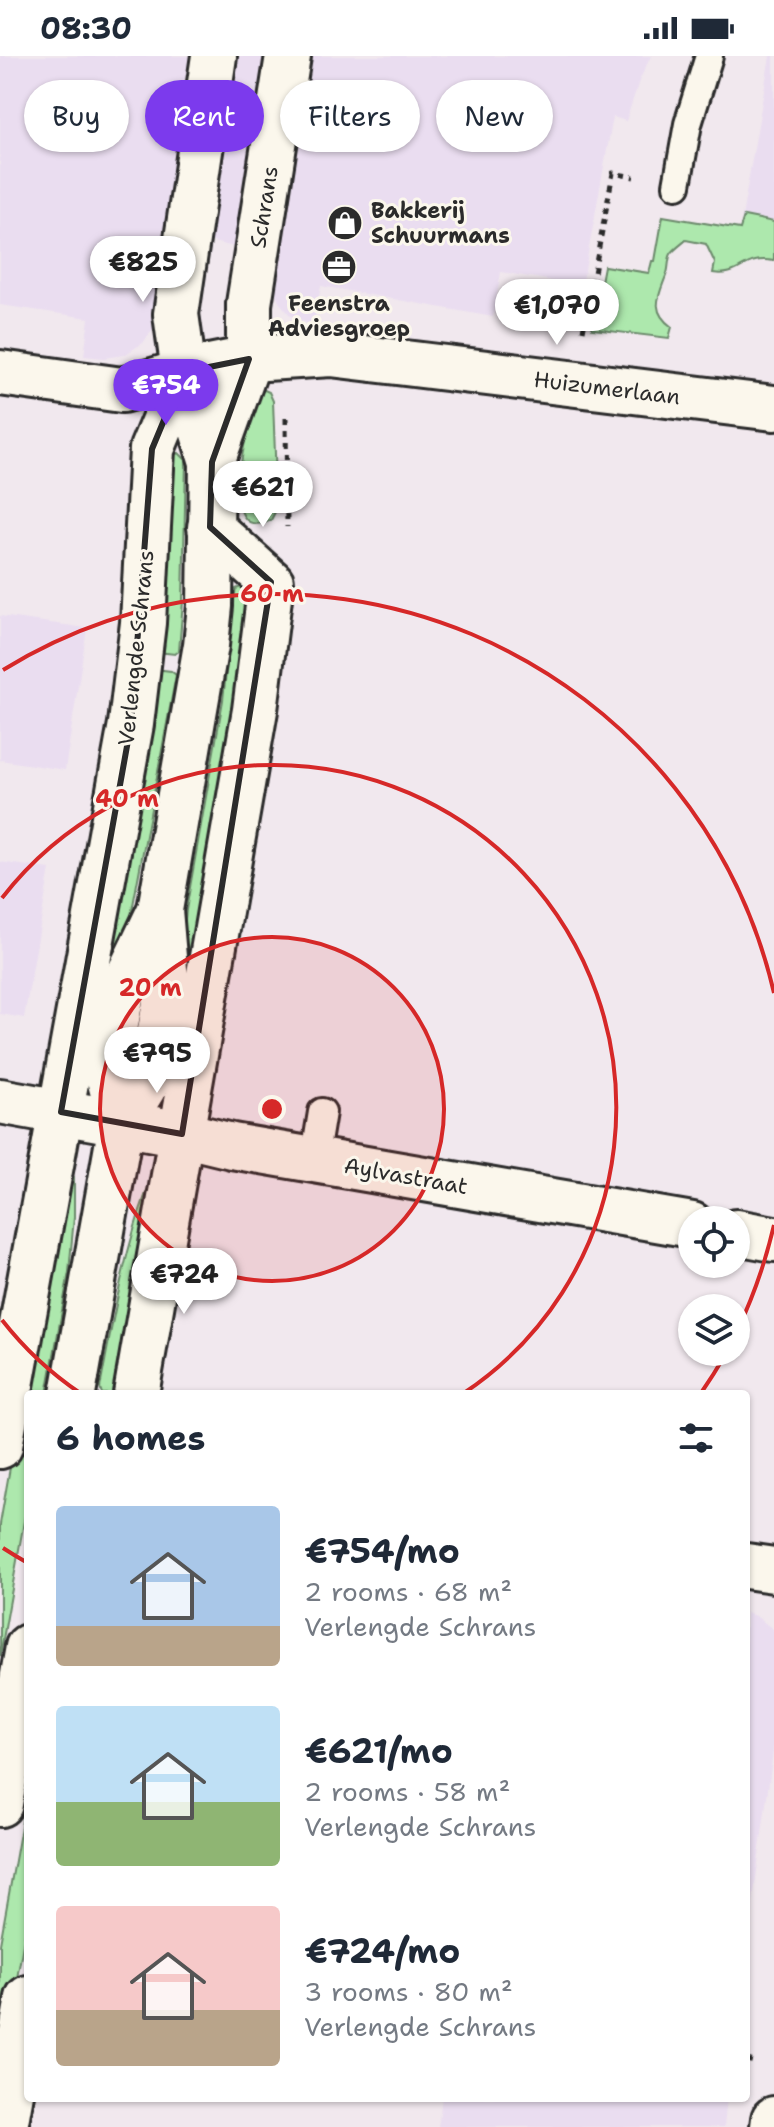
<!DOCTYPE html>
<html lang="en">
<head>
<meta charset="utf-8">
<style>
	:root { --surface:#fff; --page:#f2f2f3; --text:#1f2937; --muted:#747a83; --accent:#7c3aed }
	body { margin:0; font-family:"Shantell Sans",sans-serif; background:var(--page); color:var(--text); height:100vh; display:flex; flex-direction:column; font-size:30px; white-space:nowrap }
	* { box-sizing:border-box; margin:0 }
	p { font-size:26px; color:var(--muted) }
	.icon { flex:none; width:44px; height:44px; fill:none; stroke:currentColor; stroke-width:2; stroke-linecap:round; stroke-linejoin:round }
	.map { position:relative; flex:1; overflow:hidden }
	.sheet { position:absolute; left:24px; top:1334px; width:726px; height:712px; display:flex; flex-direction:column; background:var(--surface); border-radius:8px; box-shadow:0 2px 6px #0004 }
	.sheet>* { flex:none }
	.hud { position:absolute; left:24px; top:24px; width:726px; height:72px; display:flex; gap:16px }
	.controls { position:absolute; left:678px; top:1150px; display:grid; gap:16px }
	.controls a { display:grid; place-items:center; width:72px; height:72px; border-radius:50%; background:var(--surface); box-shadow:0 2px 6px #0004; font-size:40px }
	.price { position:absolute; translate:-50% -68px; padding:0 18px; border-radius:28px; background:#fff; color:#222; font-size:26px; line-height:52px; filter:drop-shadow(0 2px 4px #0008) }
	.price::after { content:''; position:absolute; left:50%; top:48px; width:24px; height:18px; margin-left:-12px; background:inherit; clip-path:polygon(0 0,100% 0,50% 100%) }
	.price.selected { background:var(--accent); color:#fff }
	ul { padding:0; list-style:none }
	li { display:flex; align-items:center; gap:24px; height:200px; padding:0 32px }
	li span { display:grid; place-items:center; flex:none; width:224px; height:160px; border-radius:8px; color:#555 }
	li>.icon { margin-inline-start:auto }
	span .icon { width:96px; height:96px; fill:#fffc; stroke-width:1 }
	li b { font-size:34px }
	h2 { display:flex; justify-content:space-between; align-items:center; height:96px; padding:0 32px; font-size:34px }
	.chip { padding:0 28px; border-radius:36px; background:var(--surface); box-shadow:0 2px 6px #0004; font-size:28px; line-height:72px }
	.chip.selected { background:var(--accent); color:#fff }
	.status { display:flex; justify-content:space-between; align-items:center; height:56px; padding:0 40px; background:var(--surface); direction:ltr }
	.status svg { height:22px; fill:currentColor }
	.map>svg:first-child { display:block }
	.built { fill:#eaddf0 }
	.green { fill:#ade8ad; stroke:#6c8a6c; stroke-width:2 }
	.lines { fill:none; stroke-linecap:round; stroke-linejoin:round }
	.service-casing { stroke:#2b2b2b; stroke-width:32 }
	.minor-casing { stroke:#2b2b2b; stroke-width:50 }
	.tertiary-casing { stroke:#2b2b2b; stroke-width:50 }
	.path { stroke:#2b2b2b; stroke-width:5; stroke-dasharray:6 6; stroke-linecap:butt }
	.service { stroke:#fbf7ec; stroke-width:26 }
	.minor { stroke:#fbf7ec; stroke-width:44 }
	.tertiary { stroke:#fbf7ec; stroke-width:44 }
	.marked { fill:none; stroke:#2b2b2b; stroke-width:6; stroke-linejoin:round }
	.ring { fill:none; stroke:#d62828; stroke-width:4 }
	.labels { text-anchor:middle; dominant-baseline:central; stroke-width:6; stroke-linejoin:round; paint-order:stroke }
	.street-label { font-size:22px; fill:#2b2b2b; stroke:#fbf7ec }
	.poi-label { font-size:22px; font-weight:bold; fill:#2b2b2b; stroke:#fbf7ec; text-anchor:start }
	.centre { fill:#d62828; stroke:#fbf7ec; stroke-width:4 }
	.ring-label { font-size:24px; text-anchor:middle; font-weight:bold; fill:#d62828; stroke:#fbf7ec; stroke-width:6; stroke-linejoin:round; paint-order:stroke }
</style>
</head>
<body>
<div class="status"><b>08:30</b><svg viewBox="0 0 49 12"><path d="M0 12V9h3v3zM5 12V6h3v6zM10 12V3h3v9zM15 12V0h3v12zM26 1h20v11H26zM47 4h2v5h-2z"/></svg></div>
<div class="map">
<svg width="774" height="2071" viewBox="0 0 774 2071">
	<rect width="100%" height="100%" fill="#f1e8ee"/>
	<filter id="ink" filterUnits="userSpaceOnUse"><feTurbulence type="fractalNoise" baseFrequency=".0125" numOctaves="2"/><feDisplacementMap in="SourceGraphic" scale="16" xChannelSelector="R" yChannelSelector="G"/><feConvolveMatrix kernelMatrix="1 2 1 2 8 2 1 2 1" color-interpolation-filters="sRGB"/></filter>
	<g filter="url(#ink)">
		<g class="built">
			<polygon points="0,0 200,0 159,258 155,270 143,287 124,299 104,302 84,300 89,262 0,249"/>
			<polygon points="234,0 271,0 240,190 234,191 205,184"/>
			<polygon points="305,0 651,0 639,25 626,65 613,61 582,230 501,216 493,261 321,230 313,270 291,260 279,246 272,228"/>
			<polygon points="770,0 774,0 774,185 739,178"/>
			<polygon points="0,560 87,572 65,714 0,704"/>
			<polygon points="0,806 50,813 24,962 0,958"/>
			<polygon points="746,1557 756,1560 774,1574 774,1689 746,1896"/>
			<polygon points="442,2042 727,2042 724,2071 438,2071"/>
		</g>
		<g class="green">
			<path d="M663,160L740,173L744,160L774,166V205C742,199 741,222 713,217L715,207L706,188L686,184C682,188 674,193 671,198C668,203 669,212 667,217C660,238 648,254 672,271L669,282L592,273L604,210L649,217L652,205H655Z"/>
			<path d="M262,333L269,336L273,345L277,452L271,464C210,492 253,353 258,334Z"/>
			<polygon points="179,397 186,404 183,545 179,595 175,598 158,596 170,400"/>
			<polygon points="241,531 251,540 253,547 183,941 182,889 186,854 223,644 234,542 236,533"/>
			<polygon points="155,613 171,615 176,619 131,860 117,902 98,923"/>
			<polygon points="69,1115 74,1121 74,1161 69,1216 47,1338 28,1338"/>
			<path d="M150,1132L120,1338H102L100,1332C113,1264 123,1200 147,1134Z"/>
			<polygon points="17,1397 28,1399 28,1443 0,1600 0,1468 12,1400"/>
			<polygon points="28,1732 28,1861 0,2017 0,1888"/>
		</g>
		<g class="lines">
			<defs>
				<g id="service">
					<polyline points="677,129 688,68 709,0"/>
					<polyline points="314,1105 322,1056"/>
				</g>
				<g id="minor">
					<polyline points="0,317 122,334 184,316 249,303 331,298 774,352"/>
					<polyline points="0,1045 182,1078 232,1090 692,1169"/>
					<polyline points="736,1176 774,1183"/>
					<polyline points="136,1338 255,654 271,526 210,471"/>
					<polyline points="0,1390 131,668 143,567 152,393 184,316"/>
					<polyline points="746,1510 774,1514"/>
					<polyline points="5,2071 28,1942"/>
					<polyline points="773,2071 774,2063"/>
				</g>
				<g id="tertiary">
					<polyline points="212,406 184,316 176,258 214,0"/>
					<polyline points="121,1068 107,1015 123,931 159,856"/>
					<polyline points="73,1338 121,1068 152,1018 167,937 160,854 206,589 210,550 212,406 249,303 249,248 288,0"/>
					<polyline points="0,1748 28,1591"/>
				</g>
			</defs>
			<use href="#service" class="service-casing"/>
			<use href="#minor" class="minor-casing"/>
			<use href="#tertiary" class="tertiary-casing"/>
			<g class="path">
				<polyline points="583,275 613,117 634,121"/>
				<polyline points="286,362 287,471"/>
				<polyline points="746,2004 755,2006"/>
			</g>
			<use href="#service" class="service"/>
			<use href="#minor" class="minor"/>
			<use href="#tertiary" class="tertiary"/>
		</g>
	</g>
	<path class="marked" d="M249,303L212,406L210,471L271,526L182,1078L61,1056L131,668L152,393L184,316Z"/>
	<circle cx="272" cy="1053" r="172" fill="#d62828" fill-opacity=".12"/>
	<g class="ring">
		<circle cx="272" cy="1053" r="172"/>
		<path d="M80 1337A343 343 0 0 1 2 1264M2 842A343 343 0 1 1 464 1337"/>
		<path d="M774 1169A515 515 0 0 1 737 1275M725 1299A515 515 0 0 1 701 1337M26 1506A515 515 0 0 1 3 1492M3 614A515 515 0 0 1 774 937"/>
	</g>
	<defs>
		<symbol id="shop-disc" viewBox="-11 -11 22 22"><circle r="9.5" fill="#2b2b2b" stroke="#fbf7ec"/><path d="M-5-2.5h2.3a2.7 3.5 0 0 1 5.4 0H5L5.5 6h-11ZM-1.5-2.5h3a1.5 2.3 0 0 0-3 0Z" fill="#fff"/></symbol>
		<symbol id="office-disc" viewBox="-11 -11 22 22"><circle r="9.5" fill="#2b2b2b" stroke="#fbf7ec"/><path d="M-6-3h4V-5.5h4V-3h4V5H-6ZM-1-4.5V-3h2v-1.5ZM-6 0V1H6V0Z" fill="#fff"/></symbol>
	</defs>
	<g fill-rule="evenodd">
		<use href="#shop-disc" x="325" y="147" width="40" height="40"/>
		<use href="#office-disc" x="319" y="191" width="40" height="40"/>
	</g>
	<g class="labels">
		<g class="street-label">
			<text transform="translate(264 151) rotate(-81)">Schrans</text>
			<text transform="translate(607 332) rotate(7)">Huizumerlaan</text>
			<text transform="translate(136 592) rotate(-84)">Verlengde Schrans</text>
			<text transform="translate(406 1120) rotate(10)">Aylvastraat</text>
		</g>
		<g class="poi-label">
			<text x="371" y="154">Bakkerij<tspan x="371" dy="25">Schuurmans</tspan></text>
			<text x="339" y="247" text-anchor="middle">Feenstra<tspan x="339" dy="25">Adviesgroep</tspan></text>
		</g>
	</g>
	<circle cx="272" cy="1053" r="12" class="centre"/>
	<g class="ring-label">
		<text x="272" y="546">60 m</text>
		<text x="127" y="751">40 m</text>
		<text x="150" y="940">20 m</text>
	</g>
</svg>
<div class="controls">
<a><svg class="icon" aria-label="locate" viewBox="0 0 24 24"><circle cx="12" cy="12" r="6"/><path d="M12 2v4M12 18v4M2 12h4M18 12h4"/></svg></a>
<a><svg class="icon" aria-label="layers" viewBox="0 0 24 24"><path d="M12 4l9 5-9 5-9-5zM3 14l9 5 9-5"/></svg></a>
</div>
<b class="price" style="left:143px;top:248px">€825</b>
<b class="price" style="left:557px;top:291px">€1,070</b>
<b class="price selected" style="left:166px;top:371px">€754</b>
<b class="price" style="left:263px;top:473px">€621</b>
<b class="price" style="left:157px;top:1039px">€795</b>
<b class="price" style="left:184px;top:1260px">€724</b>
<div class="hud">
<a class="chip">Buy</a>
<a class="chip selected">Rent</a>
<a class="chip">Filters</a>
<a class="chip">New</a>
</div>
<section class="sheet">
<h2>6 homes<svg class="icon" aria-label="filters" viewBox="0 0 24 24"><path d="M4 7h16M4 17h16"/><circle cx="9" cy="7" r="2"/><circle cx="15" cy="17" r="2"/></svg></h2>
<ul>
<li><span style="background:linear-gradient(#a9c7e8 75%,#b9a48a 0)"><svg class="icon" aria-label="home" viewBox="0 0 24 24"><path d="M3 11l9-7 9 7M6 9v11h12V9"/></svg></span><div><b>€754/mo</b><p>2 rooms · 68 m²</p><p>Verlengde Schrans</p></div></li>
<li><span style="background:linear-gradient(#bfe0f5 60%,#8fb573 0)"><svg class="icon" aria-label="home" viewBox="0 0 24 24"><path d="M3 11l9-7 9 7M6 9v11h12V9"/></svg></span><div><b>€621/mo</b><p>2 rooms · 58 m²</p><p>Verlengde Schrans</p></div></li>
<li><span style="background:linear-gradient(#f6c9c9 65%,#b9a48a 0)"><svg class="icon" aria-label="home" viewBox="0 0 24 24"><path d="M3 11l9-7 9 7M6 9v11h12V9"/></svg></span><div><b>€724/mo</b><p>3 rooms · 80 m²</p><p>Verlengde Schrans</p></div></li>
</ul>
</section>
</div>
</body>
</html>
